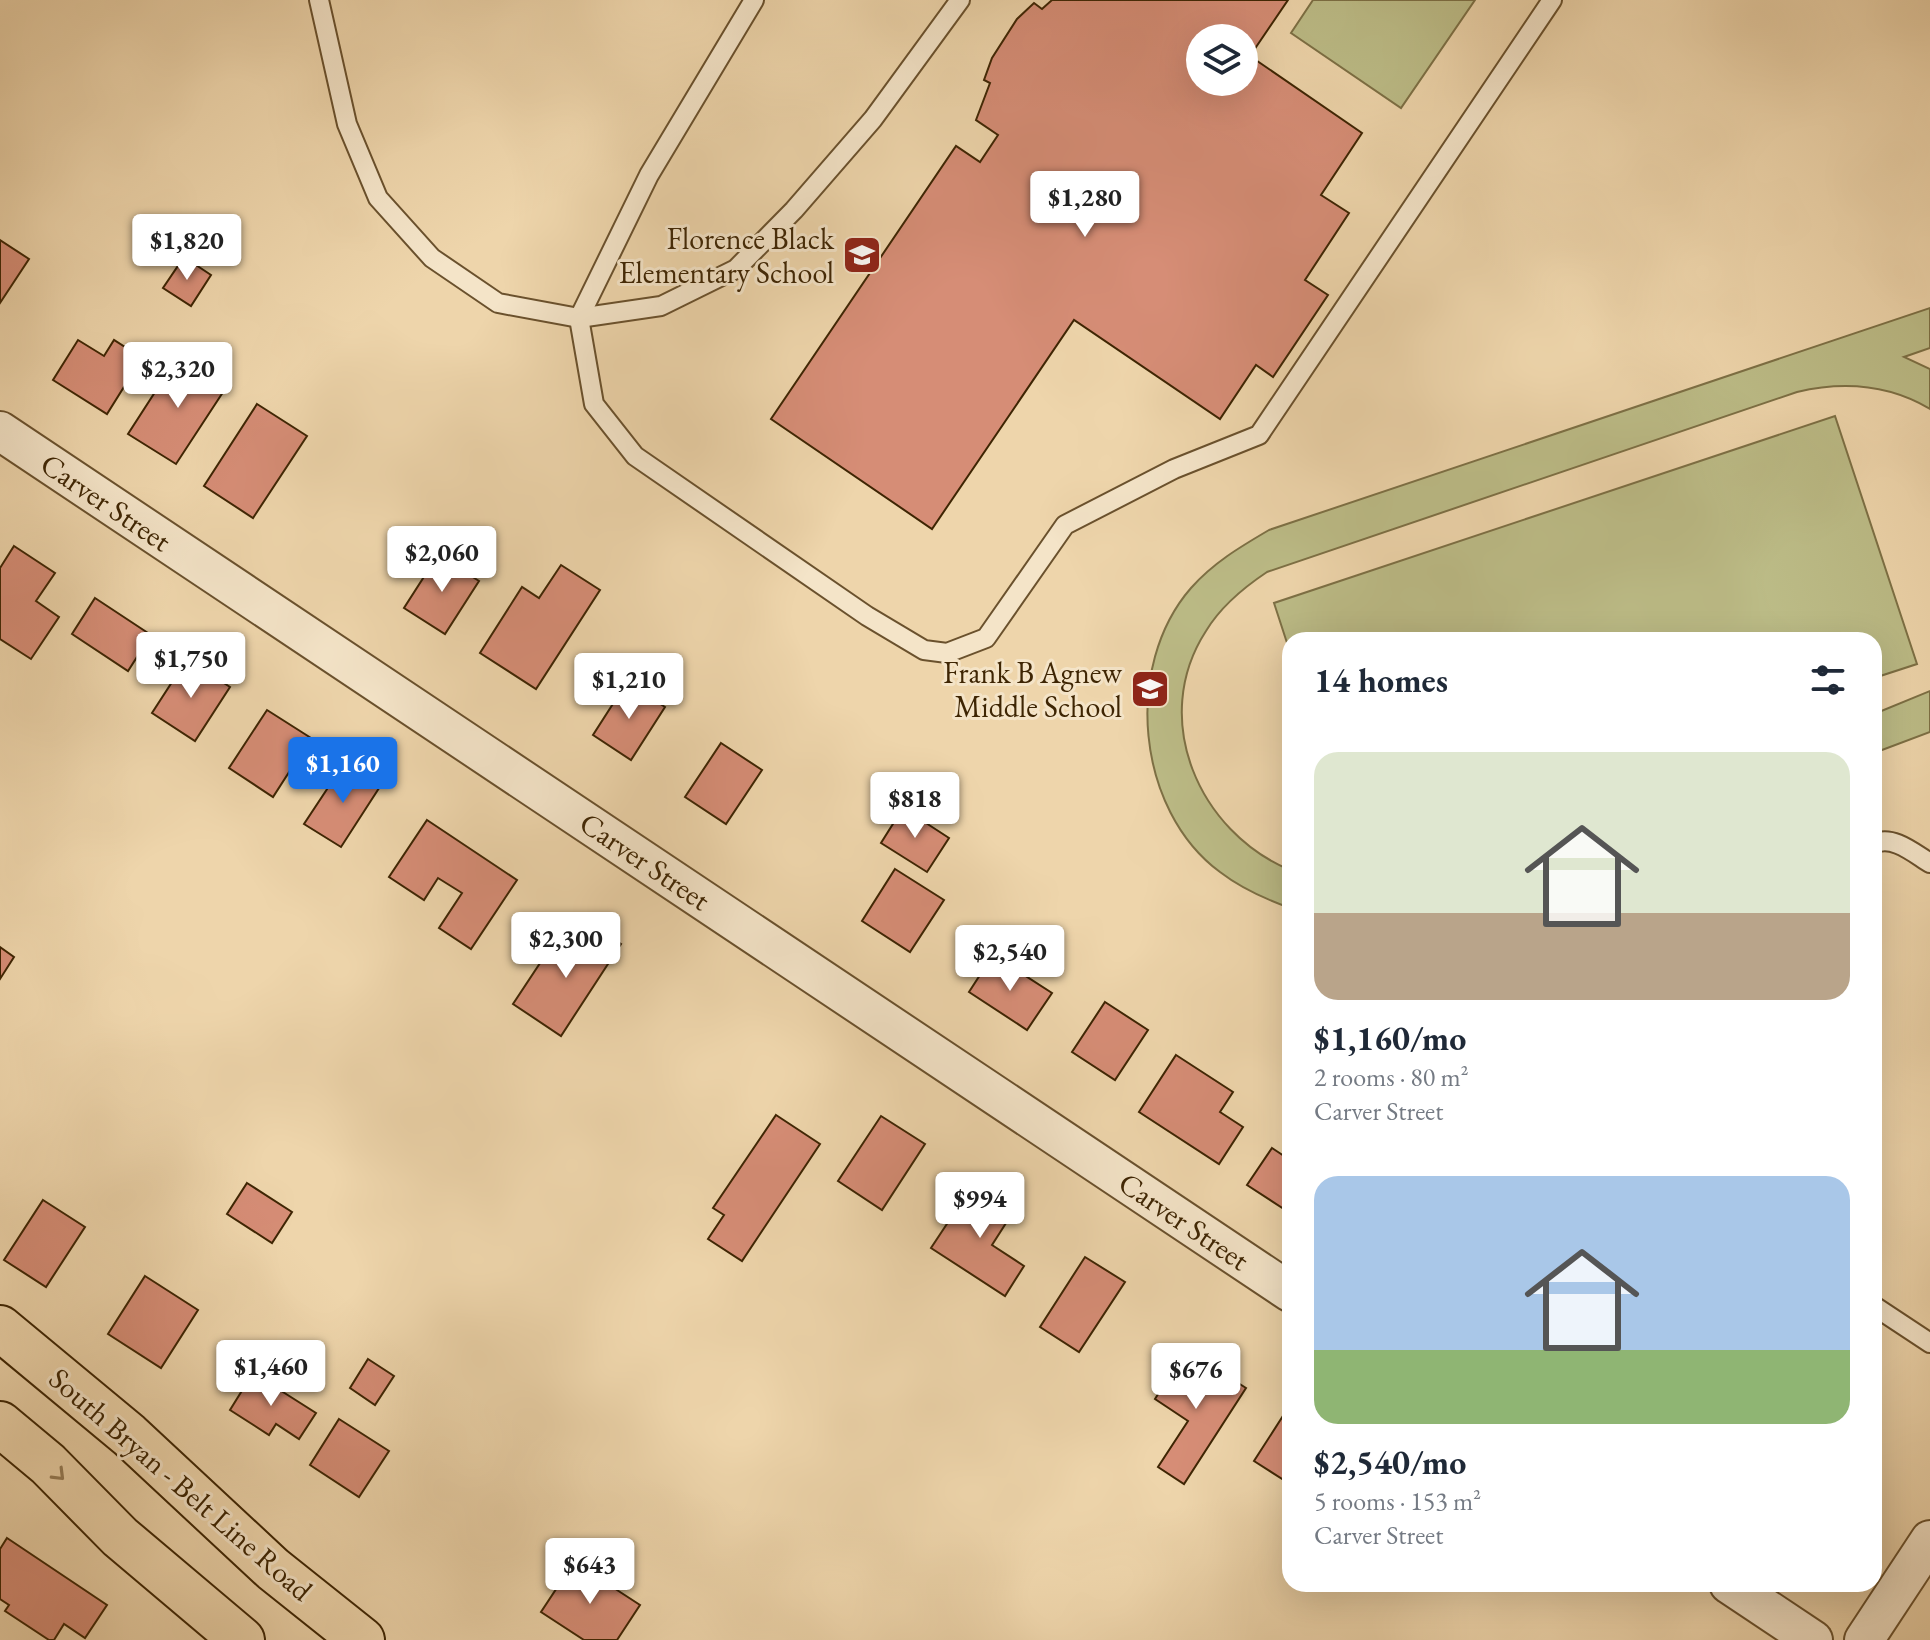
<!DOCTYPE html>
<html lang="en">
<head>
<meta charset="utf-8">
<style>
	:root { --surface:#fff; --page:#f6f6f7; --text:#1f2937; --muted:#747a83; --accent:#1a73e8 }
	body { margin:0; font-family:"EB Garamond",serif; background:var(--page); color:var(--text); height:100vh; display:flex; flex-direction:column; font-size:30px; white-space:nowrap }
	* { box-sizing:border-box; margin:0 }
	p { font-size:26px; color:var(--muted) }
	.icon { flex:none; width:44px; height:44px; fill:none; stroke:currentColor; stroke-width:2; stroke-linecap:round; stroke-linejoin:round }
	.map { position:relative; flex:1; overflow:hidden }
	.details { position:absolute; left:1282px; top:632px; width:600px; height:960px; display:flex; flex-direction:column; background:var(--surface); border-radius:24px; box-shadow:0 8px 32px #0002 }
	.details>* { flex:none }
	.buttons { position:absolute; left:1186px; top:24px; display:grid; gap:16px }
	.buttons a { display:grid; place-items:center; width:72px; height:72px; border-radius:50%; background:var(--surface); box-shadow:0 8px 32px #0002; font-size:40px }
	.price { position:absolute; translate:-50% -68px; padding:0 18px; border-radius:8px; background:#fff; color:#222; font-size:26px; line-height:52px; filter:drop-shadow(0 2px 4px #0008) }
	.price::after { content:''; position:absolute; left:50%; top:48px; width:24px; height:18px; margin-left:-12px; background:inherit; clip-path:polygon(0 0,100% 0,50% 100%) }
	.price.selected { background:var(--accent); color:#fff }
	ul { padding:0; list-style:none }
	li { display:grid; align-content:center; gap:16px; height:424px; padding:0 32px }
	li span { display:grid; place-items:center; height:248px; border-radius:24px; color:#555 }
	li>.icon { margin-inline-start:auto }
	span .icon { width:144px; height:144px; fill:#fffc; stroke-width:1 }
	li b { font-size:34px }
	h2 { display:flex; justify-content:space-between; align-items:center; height:96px; padding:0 32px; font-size:34px }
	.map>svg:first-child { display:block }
	.green { fill:#bcbc87; stroke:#7d7045; stroke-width:2 }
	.building { fill:#d68d76; stroke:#3e2503; stroke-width:2; fill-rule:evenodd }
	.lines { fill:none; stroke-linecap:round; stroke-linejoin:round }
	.service-casing { stroke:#6a512d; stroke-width:22 }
	.minor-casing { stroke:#6a512d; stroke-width:42 }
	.primary-casing { stroke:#3e2503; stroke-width:48 }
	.service { stroke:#f4e4c8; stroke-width:18 }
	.minor { stroke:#f4e4c8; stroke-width:38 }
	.primary { stroke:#eed5ab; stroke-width:44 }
	.oneway { stroke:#967d57 }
	.labels { text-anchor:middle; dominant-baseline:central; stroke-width:6; stroke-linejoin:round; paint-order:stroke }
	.poi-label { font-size:30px; fill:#3e2503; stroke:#f4e4c8; text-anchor:end }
	.street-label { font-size:30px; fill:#3e2503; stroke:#f4e4c8 }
</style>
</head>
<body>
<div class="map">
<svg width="1930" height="1640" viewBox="0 0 1930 1640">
	<rect width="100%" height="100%" fill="#eed5ab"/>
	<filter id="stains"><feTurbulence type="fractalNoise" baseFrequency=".0025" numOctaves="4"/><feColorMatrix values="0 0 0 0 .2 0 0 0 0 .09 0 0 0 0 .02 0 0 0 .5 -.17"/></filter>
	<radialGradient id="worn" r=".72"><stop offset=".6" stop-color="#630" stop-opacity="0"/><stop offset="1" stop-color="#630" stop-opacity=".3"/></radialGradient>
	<g class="green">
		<polygon points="1313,0 1475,0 1401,108 1291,33"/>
		<path d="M1930,308V348L1904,357L1930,369V409C1888,384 1844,381 1797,392L1267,572C1243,588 1221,606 1206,631C1149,719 1199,832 1290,870V908C1265,899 1242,889 1220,872C1136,810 1123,666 1191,588C1213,563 1240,547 1269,530Z"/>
		<polygon points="1835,416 1917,664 1874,678 1874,640 1290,640 1290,652 1274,603"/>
		<polygon points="1930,691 1930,732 1874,753 1874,714"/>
	</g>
	<g class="building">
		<path d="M1052,0H1288L1250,56L1362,133L1321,195L1349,213L1305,280L1328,295L1273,377L1256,365L1220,419L1074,320L932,529L771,419L956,146L980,162L998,135L976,120L990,83L984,80L992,58L1017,19L1034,3L1042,9ZM1200,38H1244V82H1200Z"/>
		<polygon points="0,240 29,259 0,303"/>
		<polygon points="184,257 211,275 191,306 163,288"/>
		<polygon points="78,340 104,356 114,340 142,358 107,414 53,380"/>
		<polygon points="179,355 227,386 176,464 128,434"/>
		<polygon points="257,404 307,436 253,518 204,486"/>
		<polygon points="14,546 55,573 36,601 59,617 31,659 0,639 0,568"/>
		<polygon points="438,555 479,581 445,634 404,608"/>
		<polygon points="561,565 600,590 536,689 480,653 522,587 539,598"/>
		<polygon points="95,598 151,635 128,671 72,634"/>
		<polygon points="187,659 230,687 195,741 152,713"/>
		<polygon points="627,682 665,707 631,760 593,735"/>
		<polygon points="267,710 311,738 273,797 229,768"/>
		<polygon points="721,743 762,770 726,824 685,797"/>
		<polygon points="345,762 381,785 341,847 304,824"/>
		<polygon points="903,808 949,838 927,872 881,843"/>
		<polygon points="427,820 517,880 471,949 439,928 462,893 438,878 424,900 389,877"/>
		<polygon points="895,869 944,900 910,952 862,921"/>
		<polygon points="595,926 621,944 561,1036 513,1004 556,939 577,953"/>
		<polygon points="0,947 14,957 0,979"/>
		<polygon points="993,955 1052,993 1027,1030 969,992"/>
		<polygon points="1105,1002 1148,1030 1115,1080 1072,1052"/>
		<polygon points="1176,1055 1233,1092 1220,1112 1243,1127 1219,1164 1139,1112"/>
		<polygon points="776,1115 820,1144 742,1261 708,1239 724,1215 713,1208"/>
		<polygon points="881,1116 925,1144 882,1210 838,1181"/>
		<polygon points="1272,1148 1290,1160 1290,1213 1247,1185"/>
		<polygon points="247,1183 292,1212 272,1243 227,1214"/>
		<polygon points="974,1183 1015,1209 992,1245 1024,1266 1005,1296 931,1248"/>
		<polygon points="43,1200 85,1227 46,1287 4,1260"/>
		<polygon points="1085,1257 1125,1282 1079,1352 1040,1327"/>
		<polygon points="145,1276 198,1310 161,1368 108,1334"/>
		<polygon points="1186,1350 1246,1388 1184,1484 1158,1467 1188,1421 1155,1399"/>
		<polygon points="368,1359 394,1376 375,1405 350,1388"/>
		<polygon points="253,1373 316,1413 299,1439 276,1424 269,1435 230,1410"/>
		<polygon points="1290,1405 1290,1484 1254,1461"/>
		<polygon points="339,1419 389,1451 359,1497 310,1465"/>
		<polygon points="7,1538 107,1605 85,1638 64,1624 54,1640 49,1640 5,1611 9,1605 0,1599 0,1549"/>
		<polygon points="574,1562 640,1605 617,1640 584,1640 541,1612"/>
	</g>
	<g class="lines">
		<defs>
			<g id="service">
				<polyline points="319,0 347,124 378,198 432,258 498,303 579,318 661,306 736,269 794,210 873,119 960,0"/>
				<polyline points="754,0 649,175 579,318 594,404 635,456 867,616 924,650 947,653 986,638 1065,525 1174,469 1259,435 1552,0"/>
				<path d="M1874,844C1892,834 1915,854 1930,863"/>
				<polyline points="1874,1306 1930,1343"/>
			</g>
			<g id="minor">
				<polyline points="0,431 1290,1292"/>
				<polyline points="1729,1584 1813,1640"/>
				<polyline points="1864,1640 1930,1540"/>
			</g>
			<g id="primary">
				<polyline points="0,1328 129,1435 273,1569 362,1640"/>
				<polyline points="0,1424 48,1464 120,1537 242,1640"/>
			</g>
		</defs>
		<use href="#service" class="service-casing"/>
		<use href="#minor" class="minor-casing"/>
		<use href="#primary" class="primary-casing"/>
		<use href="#service" class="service"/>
		<use href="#minor" class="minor"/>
		<use href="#primary" class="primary"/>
	</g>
	<defs><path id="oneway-chevron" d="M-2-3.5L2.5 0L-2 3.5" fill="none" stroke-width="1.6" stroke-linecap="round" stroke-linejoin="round" transform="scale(2)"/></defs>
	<use class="oneway" href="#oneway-chevron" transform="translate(59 1475) rotate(45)"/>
	<defs>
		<symbol id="school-square" viewBox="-11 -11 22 22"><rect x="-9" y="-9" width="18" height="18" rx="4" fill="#8f2418" stroke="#f4e4c8"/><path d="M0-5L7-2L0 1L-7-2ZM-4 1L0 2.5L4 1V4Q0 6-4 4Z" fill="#fff"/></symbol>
	</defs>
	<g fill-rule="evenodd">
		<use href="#school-square" x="840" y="233" width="44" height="44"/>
		<use href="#school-square" x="1128" y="667" width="44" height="44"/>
	</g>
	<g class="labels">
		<g class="poi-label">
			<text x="834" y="238">Florence Black<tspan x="834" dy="34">Elementary School</tspan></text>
			<text x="1122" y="672">Frank B Agnew<tspan x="1122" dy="34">Middle School</tspan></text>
		</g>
		<g class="street-label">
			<text transform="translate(106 502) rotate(34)">Carver Street</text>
			<text transform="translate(645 861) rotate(34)">Carver Street</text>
			<text transform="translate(1184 1221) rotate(34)">Carver Street</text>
			<text transform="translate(181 1484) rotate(41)">South Bryan - Belt Line Road</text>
		</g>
	</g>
	<rect width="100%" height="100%" filter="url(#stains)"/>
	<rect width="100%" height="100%" fill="url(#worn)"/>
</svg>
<div class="buttons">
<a><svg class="icon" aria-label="layers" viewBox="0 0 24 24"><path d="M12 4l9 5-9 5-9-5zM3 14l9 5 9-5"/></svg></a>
</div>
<b class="price" style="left:1085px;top:239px">$1,280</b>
<b class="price" style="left:187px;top:282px">$1,820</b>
<b class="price" style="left:178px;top:410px">$2,320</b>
<b class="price" style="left:442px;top:594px">$2,060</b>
<b class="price" style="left:191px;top:700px">$1,750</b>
<b class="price" style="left:629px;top:721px">$1,210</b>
<b class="price selected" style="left:343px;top:805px">$1,160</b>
<b class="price" style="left:915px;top:840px">$818</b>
<b class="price" style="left:566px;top:980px">$2,300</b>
<b class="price" style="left:1010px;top:993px">$2,540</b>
<b class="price" style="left:980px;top:1240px">$994</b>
<b class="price" style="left:271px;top:1408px">$1,460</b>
<b class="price" style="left:1196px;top:1411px">$676</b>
<b class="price" style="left:590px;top:1606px">$643</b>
<section class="details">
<h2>14 homes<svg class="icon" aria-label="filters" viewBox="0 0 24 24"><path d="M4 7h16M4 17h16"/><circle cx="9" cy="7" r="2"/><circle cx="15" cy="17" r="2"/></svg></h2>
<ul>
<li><span style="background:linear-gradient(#dfe7d0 65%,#b9a48a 0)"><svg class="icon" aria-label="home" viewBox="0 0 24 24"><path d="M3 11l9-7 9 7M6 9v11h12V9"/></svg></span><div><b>$1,160/mo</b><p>2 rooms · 80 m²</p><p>Carver Street</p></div></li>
<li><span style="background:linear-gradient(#a9c7e8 70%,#8fb573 0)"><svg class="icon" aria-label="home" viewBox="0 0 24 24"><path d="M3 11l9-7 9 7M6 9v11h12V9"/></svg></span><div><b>$2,540/mo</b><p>5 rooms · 153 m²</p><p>Carver Street</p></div></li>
</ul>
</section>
</div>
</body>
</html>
